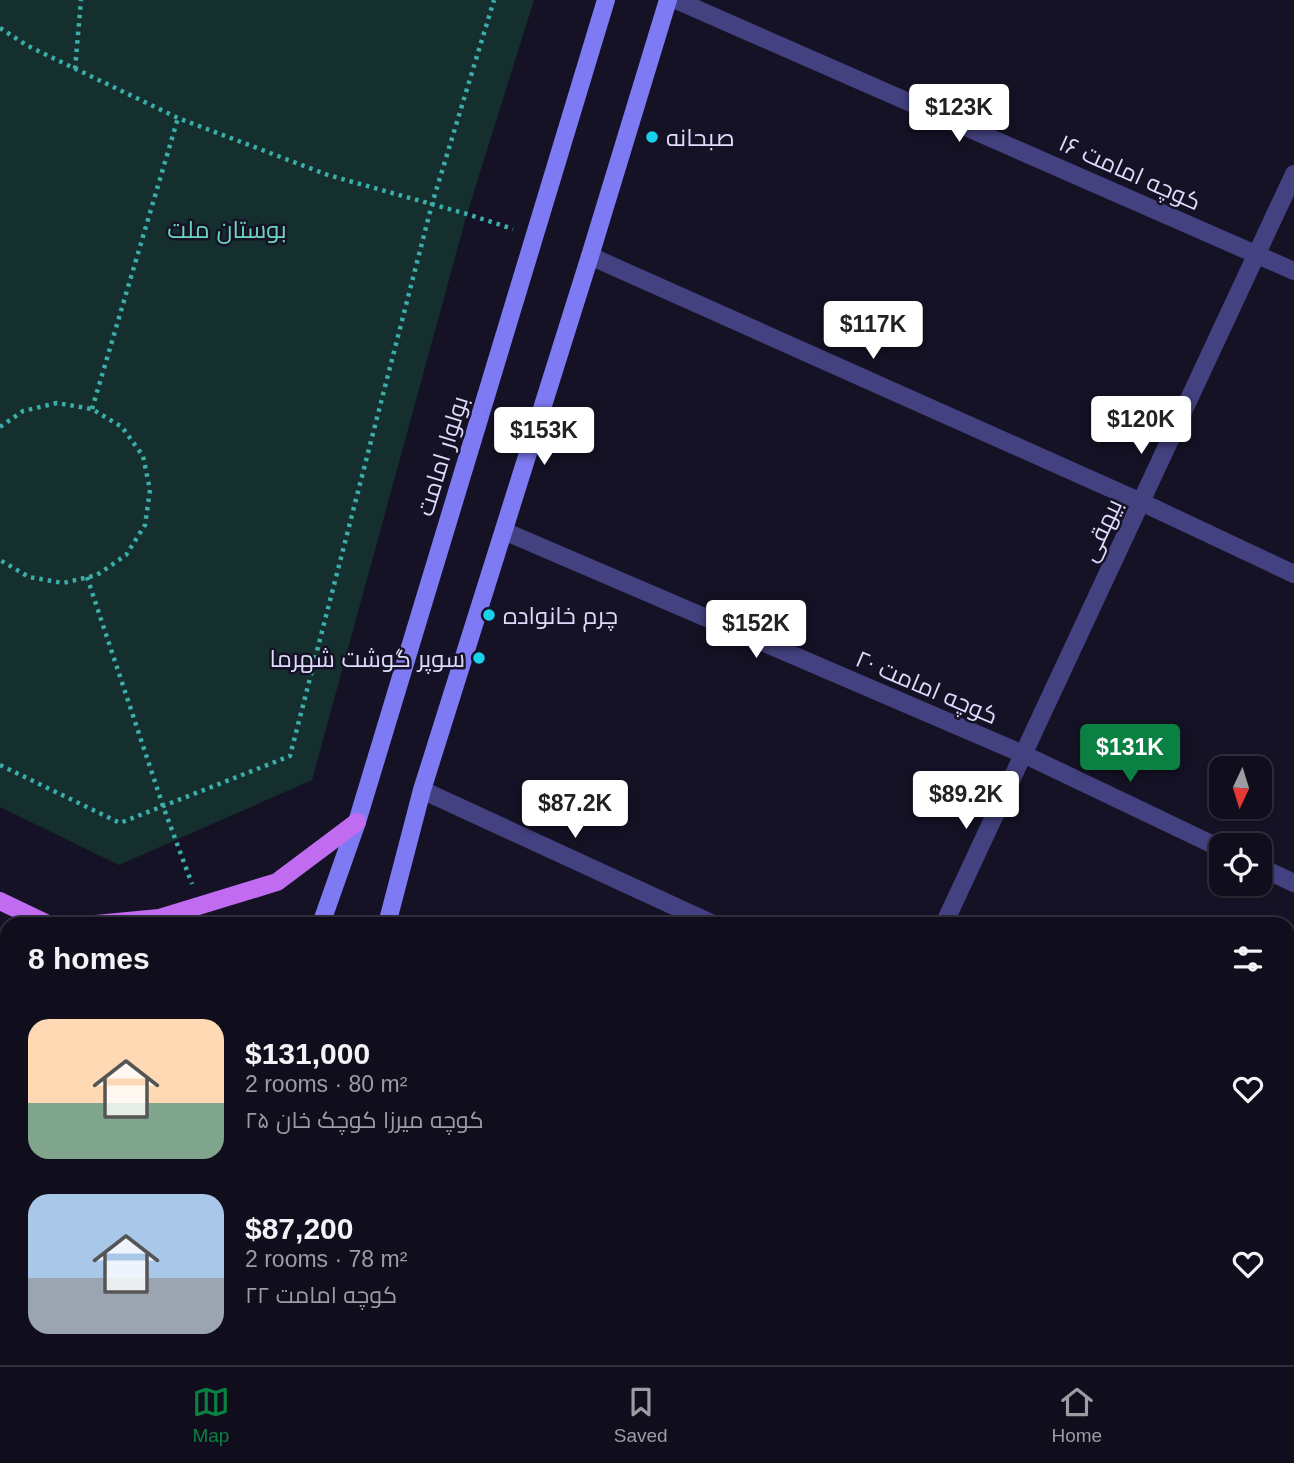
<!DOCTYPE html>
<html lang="en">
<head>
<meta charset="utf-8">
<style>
	:root { --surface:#100e1c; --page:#191725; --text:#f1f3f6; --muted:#9c9ca3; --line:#302e3b; --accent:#0b8043 }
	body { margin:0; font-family:Arial,Cairo,sans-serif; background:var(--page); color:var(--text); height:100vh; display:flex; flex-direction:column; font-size:26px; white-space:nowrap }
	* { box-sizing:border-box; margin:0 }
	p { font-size:23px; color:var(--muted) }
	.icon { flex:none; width:38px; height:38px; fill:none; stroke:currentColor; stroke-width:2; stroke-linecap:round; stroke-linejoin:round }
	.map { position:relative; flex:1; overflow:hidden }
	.details { position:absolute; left:0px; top:917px; width:1295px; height:448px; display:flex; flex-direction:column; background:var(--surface); border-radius:21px 21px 0 0; box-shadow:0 2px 5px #0004,0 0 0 2px var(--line) }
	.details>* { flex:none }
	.needle { width:46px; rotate:184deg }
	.tools { position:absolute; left:1209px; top:756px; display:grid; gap:14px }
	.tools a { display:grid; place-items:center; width:63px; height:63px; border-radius:14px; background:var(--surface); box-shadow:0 2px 5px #0004,0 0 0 2px var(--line); font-size:35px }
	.price { position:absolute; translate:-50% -60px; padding:0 16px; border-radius:7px; background:#fff; color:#222; font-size:23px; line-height:46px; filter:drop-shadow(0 2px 4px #0008) }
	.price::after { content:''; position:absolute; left:50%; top:42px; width:21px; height:16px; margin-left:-10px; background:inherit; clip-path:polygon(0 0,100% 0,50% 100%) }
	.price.on { background:var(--accent); color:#fff }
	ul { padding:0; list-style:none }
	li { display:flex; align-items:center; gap:21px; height:175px; padding:0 28px }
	li span { display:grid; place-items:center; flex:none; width:196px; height:140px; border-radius:21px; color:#555 }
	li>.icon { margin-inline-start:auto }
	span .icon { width:84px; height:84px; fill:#fffc; stroke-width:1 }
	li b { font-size:30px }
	h2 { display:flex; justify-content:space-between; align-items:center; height:84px; padding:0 28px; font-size:30px }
	.dock { display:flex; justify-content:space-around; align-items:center; height:98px; border-top:2px solid var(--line); background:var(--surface); font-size:19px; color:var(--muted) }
	.dock a { display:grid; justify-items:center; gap:4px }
	.dock .on { color:var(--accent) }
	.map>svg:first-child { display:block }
	.green { fill:#152f2f }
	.building { fill:#282045 }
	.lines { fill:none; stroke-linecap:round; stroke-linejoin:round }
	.path { stroke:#3baea9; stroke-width:4.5; stroke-dasharray:3.5 5; stroke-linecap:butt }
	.minor { stroke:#444180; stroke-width:18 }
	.secondary { stroke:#7e7af3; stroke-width:18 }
	.primary { stroke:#c16bf1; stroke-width:18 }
	.poi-dot { fill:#18d2ea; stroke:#151226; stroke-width:2.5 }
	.labels { text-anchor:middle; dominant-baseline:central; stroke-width:5; stroke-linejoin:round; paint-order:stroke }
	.poi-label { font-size:24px; fill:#dedafc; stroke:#151226; text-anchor:start }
	.street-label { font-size:24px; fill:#dedafc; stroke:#151226 }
	.park-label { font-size:24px; fill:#6cd6bd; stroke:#151226 }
</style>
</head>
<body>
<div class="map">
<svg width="1294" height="1365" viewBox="0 0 1294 1365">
	<rect width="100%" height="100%" fill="#151226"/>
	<polygon class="green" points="0,0 534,0 467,214 312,780 119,865 0,807"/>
	<g class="building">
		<polygon points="0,1115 7,1117 7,1138 5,1146 0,1144"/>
		<polygon points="0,1151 7,1155 7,1230 0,1228"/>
		<polygon points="0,1254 7,1256 7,1344 0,1342"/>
		<polygon points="53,1358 99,1358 97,1365 74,1365"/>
	</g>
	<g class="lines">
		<g class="path">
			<polyline points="0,28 28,46 178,118 328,175 467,214 513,229"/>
			<polyline points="75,69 81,0"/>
			<polyline points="92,409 178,118"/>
			<polyline points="0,427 23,411 57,403 92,409 122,427 143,456 150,490 145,525 126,555 97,575 63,583 29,577 0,560"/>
			<polyline points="87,577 163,806 192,884"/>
			<polyline points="0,765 120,823 290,756 432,204 494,0"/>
		</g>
		<g class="minor">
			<polyline points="676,0 1294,271"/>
			<polyline points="590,256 1141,502 1294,574"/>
			<polyline points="504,531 1023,754 1222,849"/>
			<polyline points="422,790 713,924"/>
			<polyline points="1260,867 1294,883"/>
			<polyline points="944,924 1294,174"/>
			<polyline points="1288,1192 1294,1195"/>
			<polyline points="743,1365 745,1358"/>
		</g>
		<g class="secondary">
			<polyline points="321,924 357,822 606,0"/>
			<polyline points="387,924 422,790 590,256 668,0"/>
			<polyline points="192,1365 194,1358"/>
			<polyline points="264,1365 266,1358"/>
		</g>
		<g class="primary">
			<polyline points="0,901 48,924"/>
			<polyline points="96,924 159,918 277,882 357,822"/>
			<polyline points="0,955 7,958"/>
			<polyline points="827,1358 841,1365"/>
			<polyline points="966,1358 980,1365"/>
		</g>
	</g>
	<g class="poi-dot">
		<circle cx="652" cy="137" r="7"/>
		<circle cx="489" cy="615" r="7"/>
		<circle cx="479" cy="658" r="7"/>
	</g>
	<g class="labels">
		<g class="poi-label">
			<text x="666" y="137">صبحانه</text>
			<text x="503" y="615">چرم خانواده</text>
			<text x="465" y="658" text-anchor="end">سوپر گوشت شهرما</text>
		</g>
		<g class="street-label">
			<text transform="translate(1130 172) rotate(24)">کوچه امامت ۱۶</text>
			<text transform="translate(442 456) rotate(-73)">بولوار امامت</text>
			<text transform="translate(1101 530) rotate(-65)">بیهقی</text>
			<text transform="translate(927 687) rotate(23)">کوچه امامت ۲۰</text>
		</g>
		<g class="park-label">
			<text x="227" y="229">بوستان ملت</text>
		</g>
	</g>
</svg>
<div class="tools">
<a><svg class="needle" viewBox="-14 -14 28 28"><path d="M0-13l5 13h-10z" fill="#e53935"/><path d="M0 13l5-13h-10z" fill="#9c9ca3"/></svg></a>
<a><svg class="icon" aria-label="locate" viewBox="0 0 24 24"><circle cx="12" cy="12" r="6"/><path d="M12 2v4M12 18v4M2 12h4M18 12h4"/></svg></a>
</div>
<b class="price" style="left:959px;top:144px">$123K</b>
<b class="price" style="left:873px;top:361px">$117K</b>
<b class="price" style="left:1141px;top:456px">$120K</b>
<b class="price" style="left:544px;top:467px">$153K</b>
<b class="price" style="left:756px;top:660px">$152K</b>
<b class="price on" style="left:1130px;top:784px">$131K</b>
<b class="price" style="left:966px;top:831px">$89.2K</b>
<b class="price" style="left:575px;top:840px">$87.2K</b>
<section class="details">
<h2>8 homes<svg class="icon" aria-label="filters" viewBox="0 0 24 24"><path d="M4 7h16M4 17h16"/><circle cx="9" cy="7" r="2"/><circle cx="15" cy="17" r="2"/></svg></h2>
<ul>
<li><span style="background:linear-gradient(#ffd9b3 60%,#7fa58c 0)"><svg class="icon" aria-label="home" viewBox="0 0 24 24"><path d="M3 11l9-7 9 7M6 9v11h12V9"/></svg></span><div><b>$131,000</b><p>2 rooms · 80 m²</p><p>کوچه میرزا کوچک خان ۲۵</p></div><svg class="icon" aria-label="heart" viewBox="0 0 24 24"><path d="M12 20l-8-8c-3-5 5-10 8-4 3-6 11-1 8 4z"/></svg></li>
<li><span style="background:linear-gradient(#a9c7e8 60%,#9aa5b1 0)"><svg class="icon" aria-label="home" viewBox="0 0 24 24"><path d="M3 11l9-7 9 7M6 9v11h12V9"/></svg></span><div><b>$87,200</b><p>2 rooms · 78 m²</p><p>کوچه امامت ۲۲</p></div><svg class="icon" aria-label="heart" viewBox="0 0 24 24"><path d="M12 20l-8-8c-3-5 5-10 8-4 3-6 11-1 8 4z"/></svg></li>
</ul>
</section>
</div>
<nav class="dock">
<a class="on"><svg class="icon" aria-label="map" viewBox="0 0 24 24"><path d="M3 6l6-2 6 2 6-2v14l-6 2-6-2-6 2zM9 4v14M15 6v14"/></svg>Map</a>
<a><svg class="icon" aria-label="saved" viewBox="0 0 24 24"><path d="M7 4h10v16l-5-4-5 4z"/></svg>Saved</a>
<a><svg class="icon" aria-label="home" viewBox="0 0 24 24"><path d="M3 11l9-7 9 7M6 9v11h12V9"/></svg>Home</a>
</nav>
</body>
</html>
